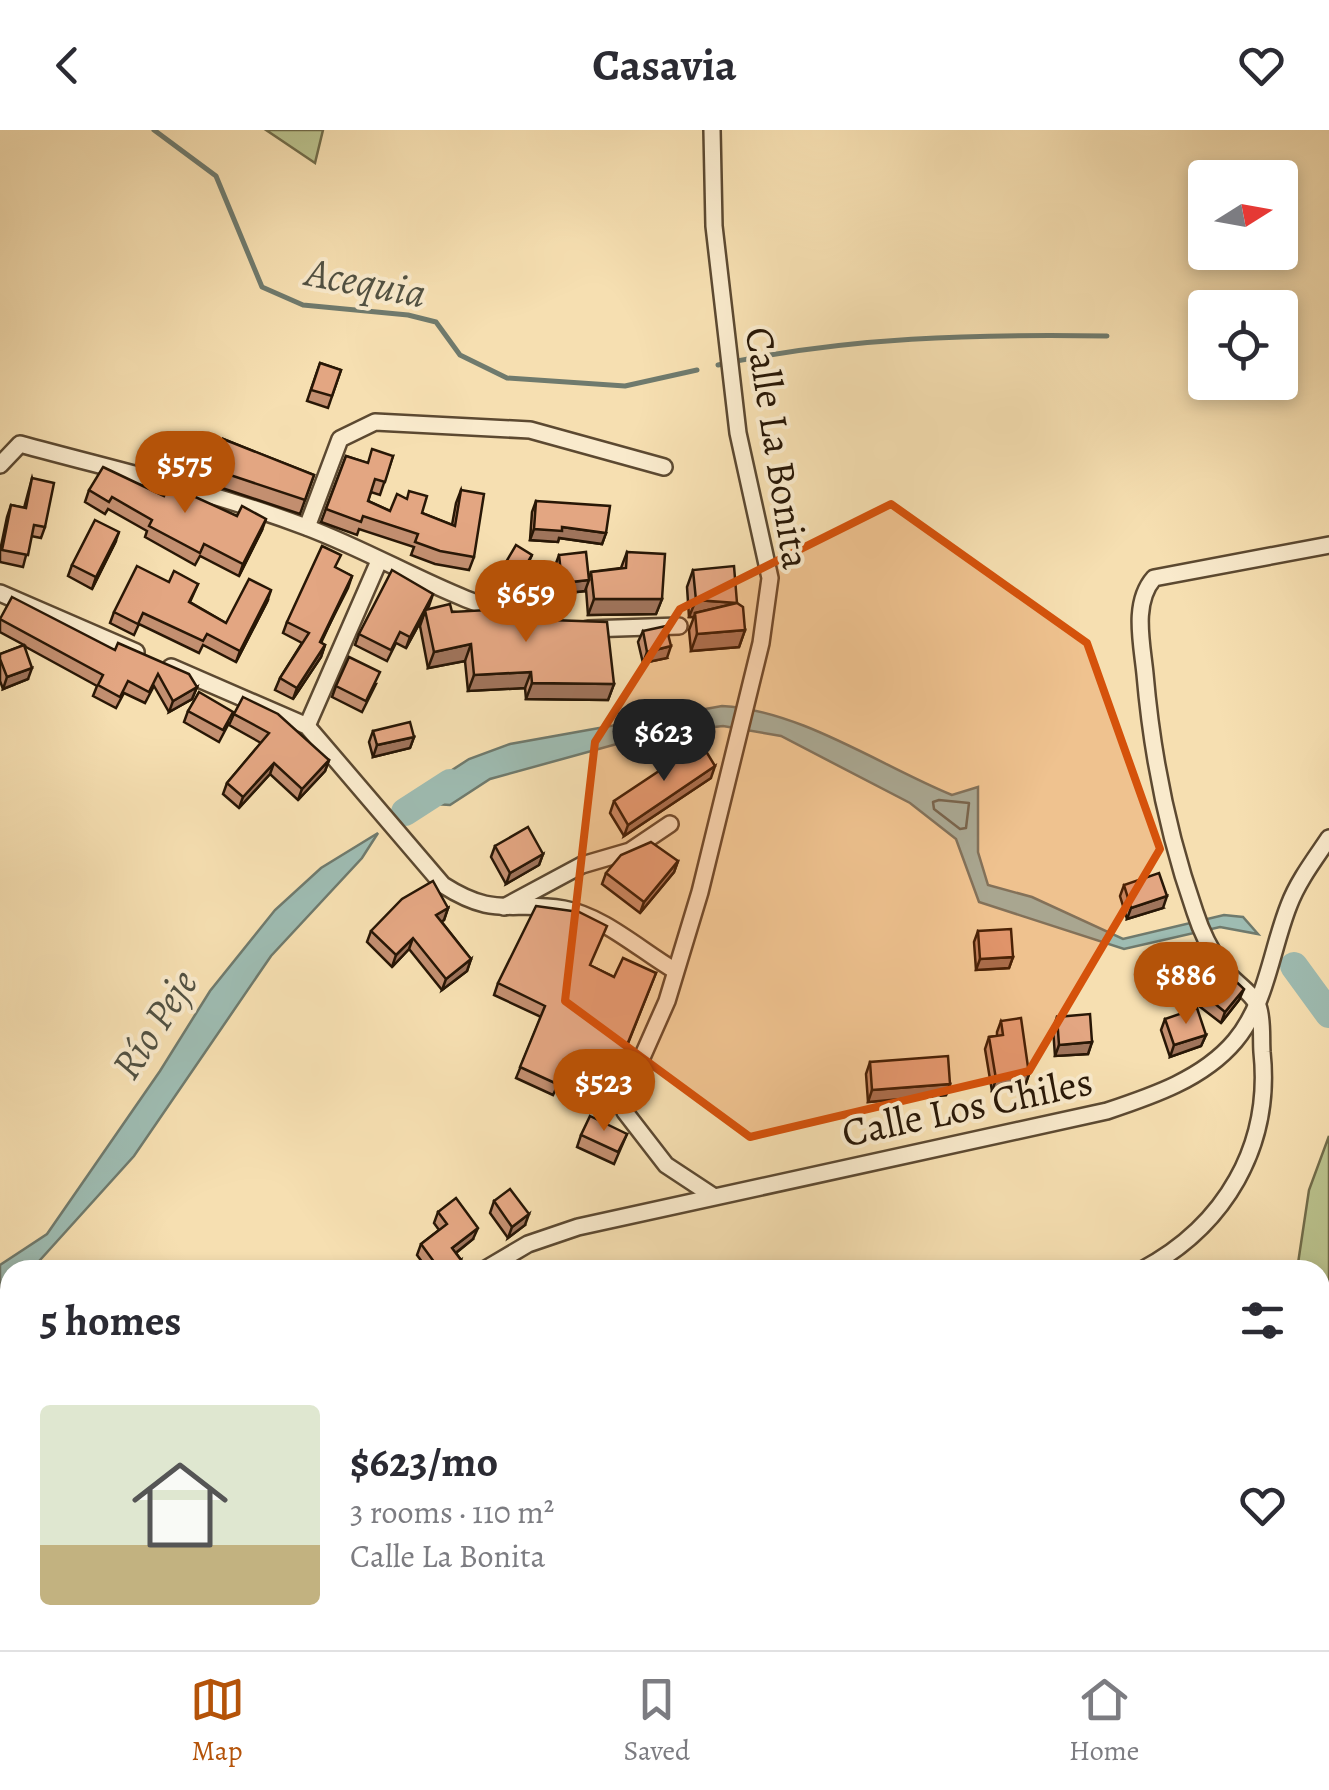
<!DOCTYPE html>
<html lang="en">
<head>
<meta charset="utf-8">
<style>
	:root { --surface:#fff; --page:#f7f7f7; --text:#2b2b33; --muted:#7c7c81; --line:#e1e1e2; --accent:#b45309 }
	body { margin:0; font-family:Alegreya,serif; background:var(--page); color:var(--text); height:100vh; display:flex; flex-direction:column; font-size:38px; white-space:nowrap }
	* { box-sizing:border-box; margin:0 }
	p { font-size:32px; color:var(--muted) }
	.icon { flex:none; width:55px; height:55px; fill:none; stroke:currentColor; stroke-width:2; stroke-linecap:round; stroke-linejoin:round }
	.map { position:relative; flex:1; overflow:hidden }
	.side { position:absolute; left:0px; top:1130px; width:1330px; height:390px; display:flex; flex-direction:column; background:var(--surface); border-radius:30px 30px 0 0; box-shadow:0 5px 15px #0003 }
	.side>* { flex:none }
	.needle { width:65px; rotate:79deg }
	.fabs { position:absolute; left:1188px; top:30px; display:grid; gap:20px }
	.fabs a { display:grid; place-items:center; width:110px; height:110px; border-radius:10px; background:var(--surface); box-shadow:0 5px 15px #0003; font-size:50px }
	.price { position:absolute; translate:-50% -85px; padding:0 22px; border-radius:35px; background:var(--accent); color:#fff; font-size:32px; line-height:65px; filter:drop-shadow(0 2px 5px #0008) }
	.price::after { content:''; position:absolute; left:50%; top:60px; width:30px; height:22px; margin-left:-15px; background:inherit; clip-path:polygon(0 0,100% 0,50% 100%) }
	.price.active { background:#222; color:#fff }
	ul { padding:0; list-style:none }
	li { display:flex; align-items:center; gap:30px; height:250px; padding:0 40px }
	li+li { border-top:2px solid var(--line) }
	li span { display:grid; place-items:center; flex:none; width:280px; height:200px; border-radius:10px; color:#555 }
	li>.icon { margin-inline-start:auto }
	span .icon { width:120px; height:120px; fill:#fffc; stroke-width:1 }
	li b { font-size:42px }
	h2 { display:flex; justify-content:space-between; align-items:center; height:120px; padding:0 40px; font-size:42px }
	header { display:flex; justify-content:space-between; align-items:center; height:130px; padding:0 40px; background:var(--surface); font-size:45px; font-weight:700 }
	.tab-bar { display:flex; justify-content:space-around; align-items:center; height:140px; border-top:2px solid var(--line); background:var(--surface); font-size:28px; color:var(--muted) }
	.tab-bar a { display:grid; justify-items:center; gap:5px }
	.tab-bar .active { color:var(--accent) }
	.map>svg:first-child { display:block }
	.green { fill:#bac28d; stroke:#716c4a; stroke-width:2.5 }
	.water { fill:#9ebcb2; stroke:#6f7a6d; stroke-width:2.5 }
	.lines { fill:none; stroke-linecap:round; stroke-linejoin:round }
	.shore { stroke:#636a5c; stroke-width:2.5 }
	.stream { stroke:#6f7a6d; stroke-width:5 }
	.river { stroke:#9ebcb2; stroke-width:28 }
	.street-casing { stroke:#5c4931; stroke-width:20 }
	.street { stroke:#f9eacc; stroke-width:15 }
	.wall { fill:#c38f70; stroke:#281706; stroke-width:2.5 }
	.shaded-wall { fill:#9f745b; stroke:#281706; stroke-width:2.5 }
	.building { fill:#e3a682; stroke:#281706; stroke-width:2.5 }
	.marked { fill:#d5520b; fill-opacity:0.2; stroke:#d5520b; stroke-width:8; stroke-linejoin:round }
	.labels { text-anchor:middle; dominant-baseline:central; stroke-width:8; stroke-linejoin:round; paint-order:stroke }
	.street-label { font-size:40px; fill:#281706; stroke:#f9eacc }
	.water-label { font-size:42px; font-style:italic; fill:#515142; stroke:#f9eacc }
</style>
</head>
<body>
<header><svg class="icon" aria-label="back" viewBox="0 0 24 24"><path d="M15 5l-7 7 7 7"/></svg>Casavia<svg class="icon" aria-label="heart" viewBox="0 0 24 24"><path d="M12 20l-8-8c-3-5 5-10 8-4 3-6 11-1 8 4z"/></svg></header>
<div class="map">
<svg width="1329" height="1520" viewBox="0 0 1329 1520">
	<rect width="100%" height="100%" fill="#f6dfb1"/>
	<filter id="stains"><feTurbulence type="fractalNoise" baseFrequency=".002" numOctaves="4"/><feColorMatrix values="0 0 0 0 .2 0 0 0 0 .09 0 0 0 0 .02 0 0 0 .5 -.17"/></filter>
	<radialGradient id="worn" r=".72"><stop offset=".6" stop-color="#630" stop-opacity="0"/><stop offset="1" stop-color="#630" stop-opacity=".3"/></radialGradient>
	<g class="green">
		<polygon points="267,0 323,0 315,33 266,0"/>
		<polygon points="1329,1006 1329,1260 1320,1263 1320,1140 1297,1140 1309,1060"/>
		<polygon points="10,1388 10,1506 0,1508 0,1392"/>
		<polygon points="53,1510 261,1510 243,1520 80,1520"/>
		<polygon points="306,1510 413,1510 416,1520 293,1520"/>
	</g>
	<g class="water">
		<path d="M722,576C800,580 881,636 952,665L978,657V722L988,755L1032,767L1123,809L1224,785L1243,787L1258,804L1220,797L1124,819L979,772L956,709L910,673L781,606L723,596L653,604L490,649L450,675L418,673L420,661L469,629L510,614Z"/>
		<polygon points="378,703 362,728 271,826 134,1026 31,1140 10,1140 10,1163 0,1169 0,1135 47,1104 160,941 210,861 275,780 321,738"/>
		<polygon points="1299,844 1329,863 1329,890 1301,857"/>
		<polygon points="10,1506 10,1510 53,1510 80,1520 0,1520 0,1508"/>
	</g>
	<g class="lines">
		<polygon class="shore" points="939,670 969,673 966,698 960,699 934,679 933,672"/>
		<g class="stream">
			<polyline points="154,0 216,46 262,157 303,175 408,185 436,192 460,225 507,248 625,256 697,240"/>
			<path d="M718,235C845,207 977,204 1107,206"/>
		</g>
		<g class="river">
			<polyline points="405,682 450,653"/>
			<polyline points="1294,836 1329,884"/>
		</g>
		<defs>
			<g id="street">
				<polyline points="712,0 714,96 738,303 770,448 761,513 700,762 667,871 636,941 625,982 666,1035 713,1066"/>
				<path d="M0,335L20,314C115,340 214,362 306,397C391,429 454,475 546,493"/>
				<polyline points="307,397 340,309 375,292 530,300 664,337"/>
				<polyline points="0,463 136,522"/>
				<polyline points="588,499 679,496"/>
				<path d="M171,537L307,596L443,755C496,789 510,770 564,779C603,786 640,820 674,840"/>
				<polyline points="307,596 379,431"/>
				<polyline points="504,777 582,735 630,721 670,694"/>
				<path d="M484,1140L528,1114L578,1097L1107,981C1152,966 1203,949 1235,911C1267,873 1271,820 1289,775C1298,751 1315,729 1329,708"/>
				<path d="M1142,1140C1225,1096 1272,1016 1262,922C1261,908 1263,889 1258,876C1252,862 1231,850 1222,837C1211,821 1201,801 1195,782C1168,705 1152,625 1145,544C1142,513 1132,473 1154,448L1329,415"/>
				<polyline points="0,1383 10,1381"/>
				<polyline points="365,1510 369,1520"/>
			</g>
		</defs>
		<use href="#street" class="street-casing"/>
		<use href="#street" class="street"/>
	</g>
	<g class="wall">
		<polygon points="320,233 341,240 328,278 307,271"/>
		<polygon points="223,309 314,345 300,384 207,353"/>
		<polygon points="346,326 367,333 393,326 380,365 371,362 368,371 390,381 422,383 452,395 456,373 461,360 474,427 469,440 435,434 411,425 414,417 359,399 357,405 321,392"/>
		<polygon points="32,348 45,397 41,408 31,406 23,437 0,432 0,421 7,387 11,375 24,378"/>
		<polygon points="89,360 164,366 262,400 239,446 200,426 195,435 145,407 147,401 108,379 105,384 85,372"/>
		<polygon points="536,371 606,403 602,414 559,408 558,412 530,410 532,382"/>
		<polygon points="115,413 92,459 68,446 72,435"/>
		<polygon points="627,422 662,469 656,484 588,485 586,459 585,461 558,464 555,436 559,425 589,448 591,442 621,438"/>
		<polygon points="527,436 507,470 492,460 496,449"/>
		<polygon points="336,438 352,446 321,513 325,515 321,527 293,569 275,560 280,548 302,513 283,503 287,492"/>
		<polygon points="693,440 737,473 745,500 739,517 691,521 689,500 694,487 689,487 687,457"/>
		<polygon points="169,452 198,454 190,472 226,493 267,472 236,532 203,515 199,523 139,494 134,505 110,493 114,482"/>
		<polygon points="427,479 522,489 614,554 608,570 526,569 525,558 468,561 465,531 428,538 420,496 423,487 406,518 396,513 387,531 355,515 359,504"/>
		<polygon points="0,489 115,520 197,557 192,569 169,582 154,556 145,573 124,563 116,578 93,566 97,556 24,516 28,549 3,559 0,551 0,524 24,515 0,502"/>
		<polygon points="643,501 667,528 643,533 638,512"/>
		<polygon points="376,554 362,582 332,567 336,556"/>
		<polygon points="188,581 229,593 219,612 184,592"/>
		<polygon points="234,584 329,630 325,641 298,670 270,644 239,678 223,664 227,653 261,613 229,595"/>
		<polygon points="373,601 414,607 410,618 373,627 369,612"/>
		<polygon points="711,648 624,706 610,683 614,671"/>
		<polygon points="495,716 543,724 539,735 506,754 491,727"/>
		<polygon points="678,731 674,742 640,783 602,754 606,743"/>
		<polygon points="1124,755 1163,778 1127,789 1120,766"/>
		<polygon points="448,778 444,790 441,791 471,829 467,841 442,860 409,819 392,837 367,812 371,801"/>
		<polygon points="978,801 1013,827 1009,838 976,840 974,812"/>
		<polygon points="591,836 614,847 656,843 619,936 614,934 602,962 563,944 553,965 516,948 541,887 494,865 498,853"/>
		<polygon points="1203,864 1239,870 1221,893 1199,876"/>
		<polygon points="1057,887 1092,912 1088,924 1055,926 1053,898"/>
		<polygon points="1165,889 1206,905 1201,916 1170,927 1161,900"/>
		<polygon points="1001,891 1029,944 1025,956 992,961 985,919 989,907 997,906 997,902"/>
		<polygon points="870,932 950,954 946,965 868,972 866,944"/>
		<polygon points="627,1004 614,1034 577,1017 581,1005"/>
		<polygon points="494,1071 525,1095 508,1108 490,1083"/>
		<polygon points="438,1082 473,1109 456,1123 461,1130 458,1140 428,1140 417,1125 421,1114 439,1100 434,1093"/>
	</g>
	<g class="shaded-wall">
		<polygon points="266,389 262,400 239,446 243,434"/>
		<polygon points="562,397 606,403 602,414 559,408 558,412 530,410 534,399"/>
		<polygon points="119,402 115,413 92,459 96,447"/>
		<polygon points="532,425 527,436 507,470 512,459"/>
		<polygon points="352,446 348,458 315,523 320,512"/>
		<polygon points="589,450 585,461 558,464 562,453"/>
		<polygon points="271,460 267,472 236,532 240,521"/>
		<polygon points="433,464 429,476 406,518 410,507"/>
		<polygon points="594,469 662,469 656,484 588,485"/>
		<polygon points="696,470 737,473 695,483 694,487 689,487"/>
		<polygon points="745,500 739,517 691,521 697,504"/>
		<polygon points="471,514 465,531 428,538 434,522"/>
		<polygon points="325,515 321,527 293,569 297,558"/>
		<polygon points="671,516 667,528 643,533 647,522"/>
		<polygon points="32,538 28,549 3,559 7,547"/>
		<polygon points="531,542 525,558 468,561 474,545"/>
		<polygon points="532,553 614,554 608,570 526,569"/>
		<polygon points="197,557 192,569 169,582 173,571"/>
		<polygon points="414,607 410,618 373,627 377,615"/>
		<polygon points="329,630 325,641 298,670 302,659"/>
		<polygon points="274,633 270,644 239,678 243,667"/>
		<polygon points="715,636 711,648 624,706 628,695"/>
		<polygon points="543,724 539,735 506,754 510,743"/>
		<polygon points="678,731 674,742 640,783 644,772"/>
		<polygon points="1167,766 1163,778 1127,789 1131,778"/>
		<polygon points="448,778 444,790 432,796 436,785"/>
		<polygon points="413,808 409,819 392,837 396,825"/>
		<polygon points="1013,827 1009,838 976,840 980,829"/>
		<polygon points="471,829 467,841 442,860 446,849"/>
		<polygon points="1244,859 1239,870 1221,893 1225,882"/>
		<polygon points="1206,905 1201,916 1170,927 1174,915"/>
		<polygon points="1092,912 1088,924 1055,926 1059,915"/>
		<polygon points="1029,944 1025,956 992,961 996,949"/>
		<polygon points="950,954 946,965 868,972 872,960"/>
		<polygon points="529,1084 525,1095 508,1108 512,1097"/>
		<polygon points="478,1098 473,1109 448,1129 452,1118"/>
		<polygon points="461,1130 458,1140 448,1140"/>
	</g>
	<g class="building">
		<polygon points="320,233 341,240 332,266 311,260"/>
		<polygon points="223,309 314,345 305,370 212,339"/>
		<polygon points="372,319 393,326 385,352 375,349 368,371 390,381 397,364 407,369 409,361 427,366 422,383 455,396 461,360 484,364 474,427 440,421 415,412 418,404 363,386 361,392 326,379 346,326 368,333"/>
		<polygon points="103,337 164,366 169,355 237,386 242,376 266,389 243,434 204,414 200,423 149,396 152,390 112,367 109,372 89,360"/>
		<polygon points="32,348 54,353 45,397 34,395 28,425 2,420 11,375 26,378"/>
		<polygon points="536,371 610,376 606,403 562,397 562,401 534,399"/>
		<polygon points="95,390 119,402 96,447 72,435"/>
		<polygon points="516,415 532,425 512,459 496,449"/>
		<polygon points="322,416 341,425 335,437 352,446 320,512 325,515 297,558 280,548 309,503 287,492"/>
		<polygon points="586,422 589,450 562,453 559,425"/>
		<polygon points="627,422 665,424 662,469 594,469 591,442 626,438"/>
		<polygon points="137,436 169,452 174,441 198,454 189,472 226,493 249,449 271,460 240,521 207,504 203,511 143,483 138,494 114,482"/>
		<polygon points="734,436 737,473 696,470 693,440"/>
		<polygon points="392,440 433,464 410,507 400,502 391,520 359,504"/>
		<polygon points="12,467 115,520 118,513 189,544 197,557 173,571 158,544 149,562 128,551 120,567 98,555 103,545 0,489"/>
		<polygon points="737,473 743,477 745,500 697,504 695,483"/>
		<polygon points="450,474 452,482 507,479 521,483 522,489 607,492 614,554 532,553 531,542 474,545 471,514 434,522 425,480"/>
		<polygon points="666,496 671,516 647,522 643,501"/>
		<polygon points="24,515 32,538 7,547 0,529 0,524"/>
		<polygon points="349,527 380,542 366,571 336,556"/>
		<polygon points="199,562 233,582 223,600 188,581"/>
		<polygon points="243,567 278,584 329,630 302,659 274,633 243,667 227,653 269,603 234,584"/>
		<polygon points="410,592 414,607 377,615 373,601"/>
		<polygon points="701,613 715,636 628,695 614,671"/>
		<polygon points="528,697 543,724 510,743 495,716"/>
		<polygon points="651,712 678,731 644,772 606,743 621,725"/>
		<polygon points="1159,743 1167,766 1131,778 1124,755"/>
		<polygon points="433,751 448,778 436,785 471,829 446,849 413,808 396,825 371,801 402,769"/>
		<polygon points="536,776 579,782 607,796 590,835 614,847 623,828 656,843 623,925 619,922 606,950 567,932 557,954 520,937 545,876 498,853"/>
		<polygon points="1011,799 1013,827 980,829 978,801"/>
		<polygon points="1223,839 1244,859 1225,882 1203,864"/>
		<polygon points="1197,878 1206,905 1174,915 1165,889"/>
		<polygon points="1090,884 1092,912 1059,915 1057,887"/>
		<polygon points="1021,888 1029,944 996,949 989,907 1003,905 1001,891"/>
		<polygon points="948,926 950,954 872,960 870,932"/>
		<polygon points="590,986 627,1004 618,1022 581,1005"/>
		<polygon points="510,1059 529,1084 512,1097 494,1071"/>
		<polygon points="456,1068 478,1098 452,1118 461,1130 448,1140 440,1140 421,1114 447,1094 438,1082"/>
	</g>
	<path class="marked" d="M891,374L1087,513L1160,719L1029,941L750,1007L565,871L595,612L680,479Z"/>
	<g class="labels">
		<g class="street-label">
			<text transform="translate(778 318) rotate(81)">Calle La Bonita</text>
			<text transform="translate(967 977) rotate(-12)">Calle Los Chiles</text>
		</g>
		<g class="water-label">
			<text transform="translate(366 152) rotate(11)">Acequia</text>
			<text transform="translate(154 894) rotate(-57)">Río Peje</text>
		</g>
	</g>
	<rect width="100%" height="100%" filter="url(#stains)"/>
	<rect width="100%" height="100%" fill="url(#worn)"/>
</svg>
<div class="fabs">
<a><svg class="needle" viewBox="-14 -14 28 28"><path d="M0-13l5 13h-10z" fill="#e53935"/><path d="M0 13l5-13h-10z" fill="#7c7c81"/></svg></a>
<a><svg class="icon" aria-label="locate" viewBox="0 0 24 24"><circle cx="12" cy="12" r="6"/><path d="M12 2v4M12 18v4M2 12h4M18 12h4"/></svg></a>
</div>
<b class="price" style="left:185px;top:386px">$575</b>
<b class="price" style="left:526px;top:515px">$659</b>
<b class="price active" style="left:664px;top:654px">$623</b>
<b class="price" style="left:1186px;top:897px">$886</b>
<b class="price" style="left:604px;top:1004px">$523</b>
<section class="side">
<h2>5 homes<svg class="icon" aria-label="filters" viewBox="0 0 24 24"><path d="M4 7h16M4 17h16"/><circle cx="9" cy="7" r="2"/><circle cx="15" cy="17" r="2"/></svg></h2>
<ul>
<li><span style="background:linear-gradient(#dfe7d0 70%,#c2b280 0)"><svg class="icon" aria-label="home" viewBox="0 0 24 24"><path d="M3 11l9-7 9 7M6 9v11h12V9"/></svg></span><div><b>$623/mo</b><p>3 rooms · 110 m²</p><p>Calle La Bonita</p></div><svg class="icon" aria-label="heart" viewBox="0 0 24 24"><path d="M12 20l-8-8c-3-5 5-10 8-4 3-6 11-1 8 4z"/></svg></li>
</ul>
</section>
</div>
<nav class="tab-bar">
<a class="active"><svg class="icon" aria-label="map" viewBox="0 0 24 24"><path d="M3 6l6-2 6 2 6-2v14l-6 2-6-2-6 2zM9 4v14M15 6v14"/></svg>Map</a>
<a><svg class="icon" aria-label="saved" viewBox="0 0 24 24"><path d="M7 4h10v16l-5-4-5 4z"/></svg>Saved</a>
<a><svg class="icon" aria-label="home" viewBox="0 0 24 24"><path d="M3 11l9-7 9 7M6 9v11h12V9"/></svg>Home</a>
</nav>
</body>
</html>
